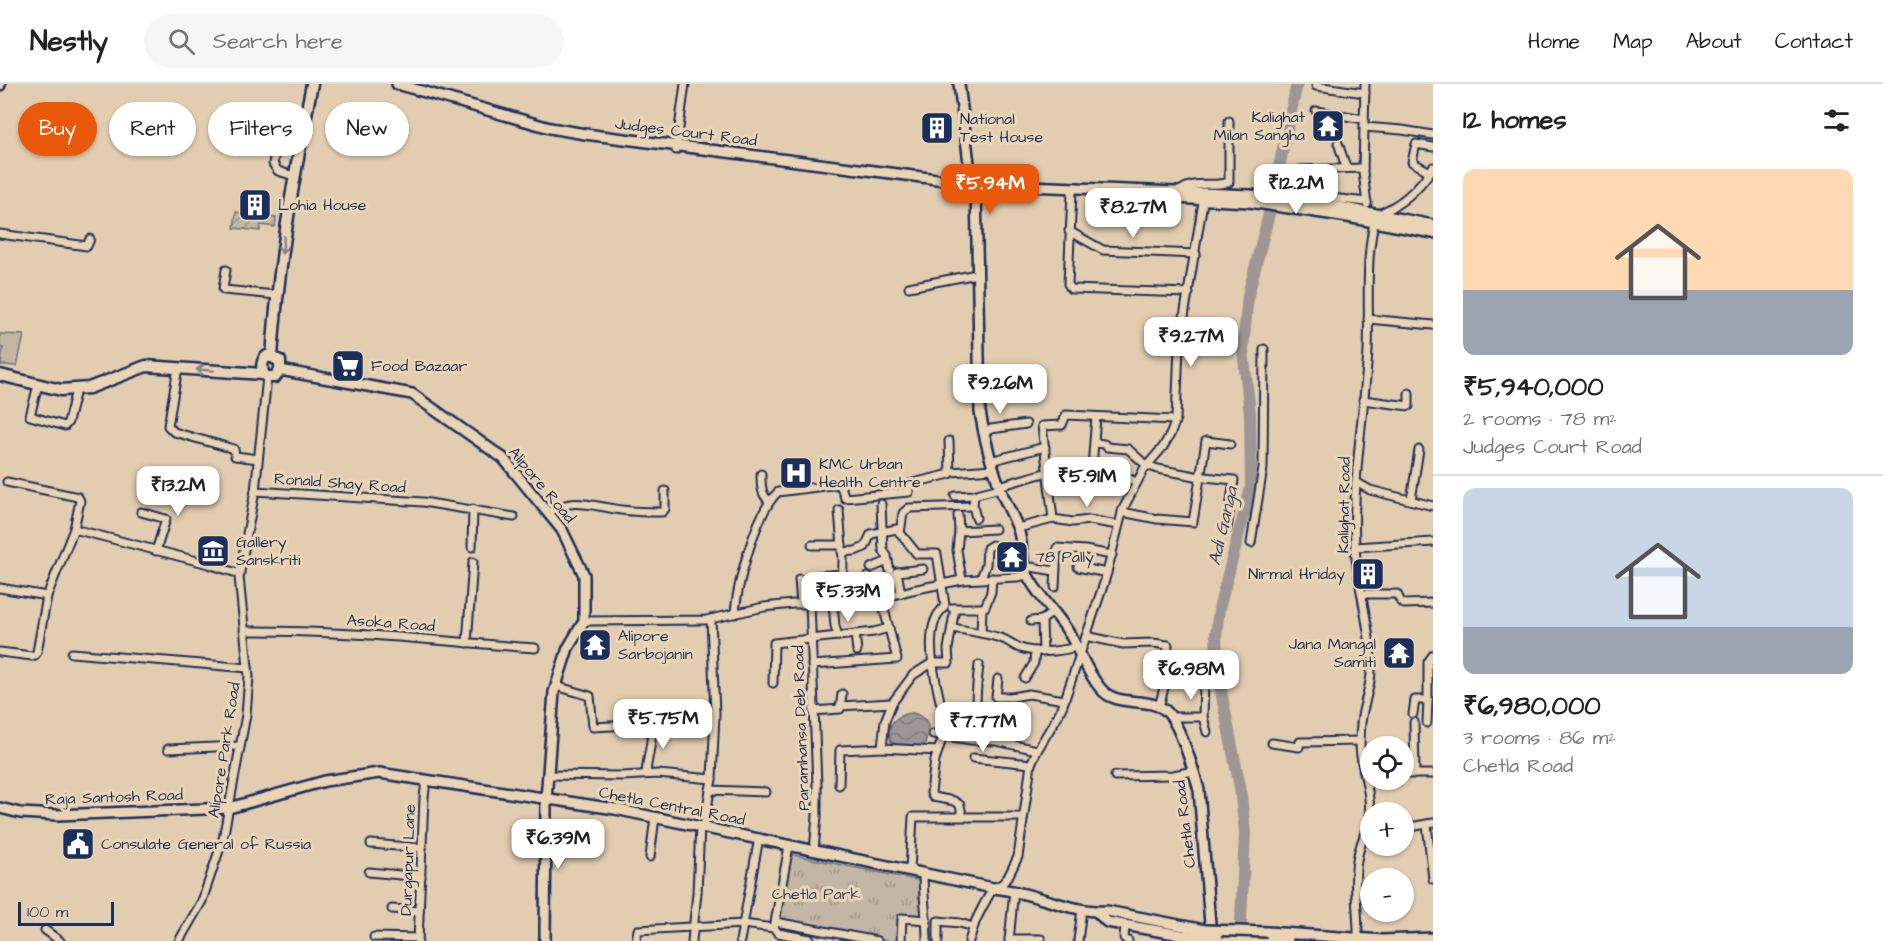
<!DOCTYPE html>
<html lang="en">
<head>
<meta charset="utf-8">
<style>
	:root { --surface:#fff; --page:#f6f6f6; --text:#222; --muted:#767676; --line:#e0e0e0; --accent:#ea580c }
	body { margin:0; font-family:"Architects Daughter",sans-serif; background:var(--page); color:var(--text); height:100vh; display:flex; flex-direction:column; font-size:22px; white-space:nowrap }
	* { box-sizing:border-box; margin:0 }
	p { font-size:20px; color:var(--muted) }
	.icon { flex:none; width:33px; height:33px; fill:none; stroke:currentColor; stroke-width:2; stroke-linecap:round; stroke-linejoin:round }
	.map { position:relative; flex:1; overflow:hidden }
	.side { display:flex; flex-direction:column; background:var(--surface); width:450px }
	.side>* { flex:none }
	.top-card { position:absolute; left:18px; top:18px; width:570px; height:54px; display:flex; gap:12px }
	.tools { position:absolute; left:1360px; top:652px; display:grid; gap:12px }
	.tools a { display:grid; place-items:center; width:54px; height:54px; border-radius:50%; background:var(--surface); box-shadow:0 2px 4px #0004; font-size:30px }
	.scale { position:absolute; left:18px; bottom:15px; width:96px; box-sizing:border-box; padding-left:6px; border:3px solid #1b2f5e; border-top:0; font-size:16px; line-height:21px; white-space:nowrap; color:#1b2f5e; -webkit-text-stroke:4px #ead4b3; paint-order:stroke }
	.price { position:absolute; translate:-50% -51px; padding:0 14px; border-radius:12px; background:#fff; color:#222; font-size:20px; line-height:39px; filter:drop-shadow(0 2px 3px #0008) }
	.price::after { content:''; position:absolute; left:50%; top:36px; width:18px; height:14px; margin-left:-9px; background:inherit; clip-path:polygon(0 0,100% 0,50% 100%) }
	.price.on { background:var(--accent); color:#fff }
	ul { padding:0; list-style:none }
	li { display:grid; align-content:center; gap:12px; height:318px; padding:0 30px }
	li+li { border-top:2px solid var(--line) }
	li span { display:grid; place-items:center; height:186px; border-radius:12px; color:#555 }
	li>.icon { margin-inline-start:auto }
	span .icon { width:108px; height:108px; fill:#fffc; stroke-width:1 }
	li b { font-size:26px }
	h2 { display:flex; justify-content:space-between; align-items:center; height:72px; padding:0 30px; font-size:26px }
	.pill { padding:0 21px; border-radius:27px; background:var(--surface); box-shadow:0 2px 4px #0004; font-size:21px; line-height:54px }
	.pill.on { background:var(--accent); color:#fff }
	header { display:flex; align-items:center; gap:36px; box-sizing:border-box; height:84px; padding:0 30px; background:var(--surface); border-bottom:2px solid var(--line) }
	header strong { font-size:28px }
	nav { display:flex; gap:33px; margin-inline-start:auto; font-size:21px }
	.search { width:420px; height:54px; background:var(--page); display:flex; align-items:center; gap:15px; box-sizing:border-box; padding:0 21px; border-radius:33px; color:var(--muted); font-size:22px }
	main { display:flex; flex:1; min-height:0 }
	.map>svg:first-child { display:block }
	.grass { fill:url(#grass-tufts); stroke:#707281; stroke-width:1.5 }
	.garden { fill:url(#garden-furrows); stroke:#707281; stroke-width:1.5 }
	.pitch { fill:#c4b6a4; stroke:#707281; stroke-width:1.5 }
	.water { fill:url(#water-waves); stroke:#6a6d7f; stroke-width:1.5 }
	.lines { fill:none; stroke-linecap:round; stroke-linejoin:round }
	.river { stroke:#9e9695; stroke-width:12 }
	.minor-casing { stroke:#1b2f5e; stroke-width:11 }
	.major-casing { stroke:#1b2f5e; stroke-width:14 }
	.highway-casing { stroke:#1b2f5e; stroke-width:15 }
	.minor { stroke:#ead4b3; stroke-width:7 }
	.major { stroke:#ead4b3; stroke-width:9 }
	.highway { stroke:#ead4b3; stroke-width:10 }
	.major-bridge-casing { stroke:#1b2f5e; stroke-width:14; stroke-linecap:butt }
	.major-bridge { stroke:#ead4b3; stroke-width:9 }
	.oneway { stroke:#828288 }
	.labels { text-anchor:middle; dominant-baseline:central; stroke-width:6; stroke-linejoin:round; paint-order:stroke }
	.poi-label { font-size:16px; fill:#1b2f5e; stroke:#ead4b3; text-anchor:start }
	.street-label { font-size:16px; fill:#1b2f5e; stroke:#ead4b3 }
	.park-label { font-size:16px; fill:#344368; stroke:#ead4b3 }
	.water-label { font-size:18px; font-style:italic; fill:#354469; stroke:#ead4b3 }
</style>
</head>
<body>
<header>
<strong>Nestly</strong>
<div class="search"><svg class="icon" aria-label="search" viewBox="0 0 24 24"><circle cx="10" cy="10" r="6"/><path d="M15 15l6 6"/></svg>Search here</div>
<nav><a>Home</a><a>Map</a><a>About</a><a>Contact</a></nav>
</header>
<main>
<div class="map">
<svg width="1433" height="857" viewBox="0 0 1433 857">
	<defs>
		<pattern id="grass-tufts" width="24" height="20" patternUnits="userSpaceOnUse" patternTransform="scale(1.5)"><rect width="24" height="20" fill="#c4b6a4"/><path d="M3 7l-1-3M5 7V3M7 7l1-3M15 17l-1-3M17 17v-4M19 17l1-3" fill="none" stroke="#9e9489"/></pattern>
		<pattern id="garden-furrows" width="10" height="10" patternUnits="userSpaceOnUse" patternTransform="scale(1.5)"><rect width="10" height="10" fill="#c4b6a4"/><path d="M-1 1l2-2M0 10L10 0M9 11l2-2" fill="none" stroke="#9e9489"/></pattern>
		<pattern id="water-waves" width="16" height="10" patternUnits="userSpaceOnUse" patternTransform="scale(1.5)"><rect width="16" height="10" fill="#9e9695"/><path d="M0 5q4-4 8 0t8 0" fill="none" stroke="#807b7d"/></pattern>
	</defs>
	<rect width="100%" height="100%" fill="#e2cdb0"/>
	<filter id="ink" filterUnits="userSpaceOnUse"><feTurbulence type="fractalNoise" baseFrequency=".0167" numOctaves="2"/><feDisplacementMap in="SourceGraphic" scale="12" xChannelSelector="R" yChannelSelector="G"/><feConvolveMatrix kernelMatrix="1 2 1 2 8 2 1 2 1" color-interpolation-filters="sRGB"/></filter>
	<g filter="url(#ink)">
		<polygon class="grass" points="788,770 921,797 919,813 924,832 899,831 899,857 888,857 778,837"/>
		<polygon class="garden" points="236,128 276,134 275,143 261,141 260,147 234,144"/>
		<polygon class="pitch" points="0,250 24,251 17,282 1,281 3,264 0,263"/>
		<path class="water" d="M913,629C933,635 929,645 924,663C911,666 903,664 891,658C885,641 896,630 913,629Z"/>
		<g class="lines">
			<polyline class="river" points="1240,857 1245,748 1240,703 1218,592 1216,552 1219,525 1251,403 1250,330 1243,266 1248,211 1268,134 1297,0"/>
			<defs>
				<g id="minor">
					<polyline points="1365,0 1363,88 1367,120"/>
					<polyline points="1316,2 1365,9"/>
					<polyline points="1316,27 1364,35"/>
					<polyline points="1364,43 1402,46 1433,51"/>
					<polyline points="1338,59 1346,83"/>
					<polyline points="676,66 685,0"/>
					<polyline points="1363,84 1301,86 1294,90 1295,106 1313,112 1367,118"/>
					<polyline points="1430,88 1412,78 1416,60 1433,63"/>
					<polyline points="294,92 278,87 273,80 277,57 288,54 301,57"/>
					<polyline points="1072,108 1068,200 1071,205 1189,209"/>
					<path d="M1179,108C1193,95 1213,104 1229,98V37"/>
					<polyline points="1069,147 1103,166 1196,170"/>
					<polyline points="0,150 87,162 90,155"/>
					<polyline points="226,186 223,205 224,206 276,211"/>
					<polyline points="909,203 977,190"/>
					<polyline points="1368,235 1433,241"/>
					<polyline points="178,284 168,342 174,348 234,365 235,372 258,375"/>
					<polyline points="38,301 30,332 65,342 68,338 76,306"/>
					<polyline points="1363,316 1409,322 1409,309"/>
					<polyline points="983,349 991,345 1026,340"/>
					<polyline points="1095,359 1104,360 1107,363 1128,365 1146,381 1158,385 1195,392 1234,396 1227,445"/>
					<polyline points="990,377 1045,363"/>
					<polyline points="951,388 993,385"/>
					<path d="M761,390C761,401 761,410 769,417"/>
					<polyline points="1094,391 1092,383 1096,333"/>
					<polyline points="7,398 78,413 80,417 74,445"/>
					<path d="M1050,398C1077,395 1111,383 1136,398"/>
					<polyline points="1356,398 1370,406 1433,422"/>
					<polyline points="999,402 1048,388"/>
					<polyline points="255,407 423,418 514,433"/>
					<polyline points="974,411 973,422 976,434"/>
					<polyline points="955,412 973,411 1000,404"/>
					<polyline points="1411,416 1419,366"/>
					<polyline points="881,420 883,466 887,472 891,493 897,492"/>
					<polyline points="839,426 843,475 842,519"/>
					<polyline points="141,428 166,435 156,467"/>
					<polyline points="1122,428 1157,435 1193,438 1206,357 1230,360"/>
					<path d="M548,429C572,413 588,421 615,425C631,428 646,428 662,428L665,425V407"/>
					<polyline points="958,431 959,447 957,466 962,496"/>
					<polyline points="1053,435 1073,438 1089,436 1118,441"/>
					<polyline points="1018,444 1053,435 1042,342 1062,341 1066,331 1175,336"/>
					<polyline points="959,447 995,445"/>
					<polyline points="900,449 903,429 909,424 973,422"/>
					<polyline points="1251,459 1263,384 1264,265"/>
					<polyline points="812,461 842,461"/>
					<polyline points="472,463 473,425"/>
					<polyline points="1355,463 1433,458"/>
					<path d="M842,468L855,467L865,463L871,450L897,445L917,470H937L945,521C943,525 939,528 937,532C925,555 935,594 940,617"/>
					<polyline points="1025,482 1055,487"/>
					<polyline points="1078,483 1107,489"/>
					<polyline points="871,484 888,477"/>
					<polyline points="817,492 843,490"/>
					<polyline points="868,493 873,516"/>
					<polyline points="981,494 986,481 987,464 992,461"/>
					<polyline points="799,495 801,520"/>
					<polyline points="1055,503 1057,464 1085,466 1112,471"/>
					<polyline points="0,504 47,512"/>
					<polyline points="901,509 897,488 923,485"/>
					<polyline points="1362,510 1397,510 1401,518 1404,520 1433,519"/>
					<polyline points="810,519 817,701 817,732 814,767"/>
					<polyline points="833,519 835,542 838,552"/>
					<polyline points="952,524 982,524"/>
					<path d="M735,530C737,500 756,428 778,408L840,400L845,414L909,408V400L950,390L949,357"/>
					<polyline points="584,537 706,536 764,523 793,520 865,519 912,506 962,496 1017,493 1027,491"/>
					<polyline points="1031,537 1042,536"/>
					<path d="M952,544C969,547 987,549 1003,555C1009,557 1014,562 1020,564C1039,570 1057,568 1076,563"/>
					<path d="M244,547C341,546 438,557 535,564"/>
					<polyline points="981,549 982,524 985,523 991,508 992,494"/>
					<polyline points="855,550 857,567"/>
					<polyline points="1086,552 1123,560 1153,559 1168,561 1165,600 1159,623"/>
					<polyline points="467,559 473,478"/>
					<polyline points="0,568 32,572 35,571 37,568 47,512 74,445 205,479 240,490"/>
					<polyline points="1043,568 1042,536 1053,528"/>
					<polyline points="72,569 248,584"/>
					<polyline points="1167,574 1189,570"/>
					<polyline points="812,581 897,575 881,514"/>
					<polyline points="1025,594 1034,579 1035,567"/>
					<polyline points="998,595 996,613 1012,613 1029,610 1064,616"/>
					<polyline points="1165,596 1204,597 1203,633 1207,648"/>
					<polyline points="773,599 774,559 874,548 889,544"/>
					<polyline points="556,602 590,612 593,643 669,639"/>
					<polyline points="840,622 892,619"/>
					<polyline points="813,627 840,625 842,610"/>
					<polyline points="1413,630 1415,616 1428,616 1428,578 1433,571"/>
					<polyline points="976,631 1023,632"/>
					<polyline points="1171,633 1203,633"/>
					<polyline points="1414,638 1415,690"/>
					<polyline points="1427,639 1428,616"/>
					<polyline points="933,650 971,656 996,657 1037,666"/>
					<polyline points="943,652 935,676 931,709 933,713 954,717 960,721 962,731"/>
					<path d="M978,656C974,631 976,606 979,581"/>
					<polyline points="1272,659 1299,663 1300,658 1303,658 1360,657"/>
					<polyline points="882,664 938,667"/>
					<polyline points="168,665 240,662"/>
					<polyline points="973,674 1031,680"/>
					<path d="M646,690C647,673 653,658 652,640"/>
					<polyline points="1404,690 1433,690"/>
					<polyline points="548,691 622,692 658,690 712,695"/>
					<polyline points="1115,692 1173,691 1194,687"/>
					<polyline points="839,701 840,666 882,664 885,637 892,619 913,591 932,579 949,579 948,565 955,524"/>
					<polyline points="710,706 766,708"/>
					<polyline points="1427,740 1433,795"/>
					<polyline points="704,742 712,695 715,630 711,535"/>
					<polyline points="1404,744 1433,739"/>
					<polyline points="371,760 422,764"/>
					<polyline points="789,762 774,844 778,849 810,855"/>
					<polyline points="650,773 655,733"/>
					<polyline points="910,786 913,733 1023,733"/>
					<polyline points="369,788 421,793"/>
					<path d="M923,789C923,812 927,834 927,857"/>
					<polyline points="392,825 419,827"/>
					<polyline points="776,838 877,857"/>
					<polyline points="1125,841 1124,854 1128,857"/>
					<polyline points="45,846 60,857"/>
					<polyline points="374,853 418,854"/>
					<polyline points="1009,855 1041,855"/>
					<polyline points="179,857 202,817 223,755 246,631 249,593 239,493 255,407 267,293"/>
					<polyline points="418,857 424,714 426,696"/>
					<polyline points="636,857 638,846 743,840 774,844"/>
					<polyline points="692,857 697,809 700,742"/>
					<polyline points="740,857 759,754"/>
					<polyline points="901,857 902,834 926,836"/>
					<polyline points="938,857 938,837 960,839 973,843"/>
					<path d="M969,857L976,836L983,822L993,804L1002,800L1008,793L1018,773L1031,680C1039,659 1054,642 1063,621L1105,496L1123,425L1144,385L1163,363L1171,349L1176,335L1179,263L1204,112"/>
					<polyline points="1009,857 1014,806"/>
					<polyline points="1078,857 1082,825"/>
					<path d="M1358,857C1359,829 1352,799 1358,771C1361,757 1368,745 1369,731C1372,707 1360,684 1360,660C1360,646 1361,632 1365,619C1367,609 1371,598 1371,588C1372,545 1357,504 1355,462C1352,396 1364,332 1368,267C1370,221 1364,175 1376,131C1400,122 1419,105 1433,83"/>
				</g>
				<g id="major">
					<polyline points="397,0 550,44 585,50 976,100 1250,111 1345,124 1433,141"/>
					<path d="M959,0L969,79L976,100L980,328C985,358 992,384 1003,412C1008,423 1014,434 1018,445C1023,459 1021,477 1027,490C1039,515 1062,533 1074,558C1082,574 1089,591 1101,605C1117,624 1147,612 1165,626C1179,637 1194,687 1199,706L1211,852"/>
					<polyline points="0,1 0,0"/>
					<polyline points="1173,114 1249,118 1342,132 1433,149"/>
					<polyline points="280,286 412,310 503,374 562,446 584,491 584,537 568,564 554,608 546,716 545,857"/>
					<path d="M0,724L20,729L57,731L229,724L325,697L379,689L615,725L993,804C1031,807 1073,830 1107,827L1205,846"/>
					<polyline points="1097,828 1107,838 1181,851 1205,853"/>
					<polyline points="1267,848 1383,856 1433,854"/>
					<polyline points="1217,854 1288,857"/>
				</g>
				<g id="highway">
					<path d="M272,273C278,180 294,91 312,0"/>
					<path d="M263,290C262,283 261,277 267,272L272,273"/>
					<polyline points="0,291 61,306 89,304 146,282 263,290 267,293 275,293 280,286 280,277 272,273"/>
				</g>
			</defs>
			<use href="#minor" class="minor-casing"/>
			<use href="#major" class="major-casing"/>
			<use href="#highway" class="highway-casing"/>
			<use href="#minor" class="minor"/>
			<use href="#major" class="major"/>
			<use href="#highway" class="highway"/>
			<defs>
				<g id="major-bridge">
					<polyline points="1205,846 1267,848"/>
					<polyline points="1205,853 1217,854"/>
				</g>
			</defs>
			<use href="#major-bridge" class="major-bridge-casing"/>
			<use href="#major-bridge" class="major-bridge"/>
		</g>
		<defs><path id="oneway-shaft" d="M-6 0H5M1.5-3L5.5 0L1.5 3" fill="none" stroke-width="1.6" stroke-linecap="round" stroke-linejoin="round" transform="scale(1.5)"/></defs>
		<g class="oneway">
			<use href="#oneway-shaft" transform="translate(283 161) rotate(97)"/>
			<use href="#oneway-shaft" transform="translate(205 286) rotate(-176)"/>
		</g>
	</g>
	<defs>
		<symbol id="temple-square" viewBox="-11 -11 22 22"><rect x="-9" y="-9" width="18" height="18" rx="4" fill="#1b2f5e" stroke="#ead4b3"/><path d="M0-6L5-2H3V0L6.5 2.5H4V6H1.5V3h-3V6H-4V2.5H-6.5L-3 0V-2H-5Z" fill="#fff"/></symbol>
		<symbol id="building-square" viewBox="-11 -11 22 22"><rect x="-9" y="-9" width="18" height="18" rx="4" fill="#1b2f5e" stroke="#ead4b3"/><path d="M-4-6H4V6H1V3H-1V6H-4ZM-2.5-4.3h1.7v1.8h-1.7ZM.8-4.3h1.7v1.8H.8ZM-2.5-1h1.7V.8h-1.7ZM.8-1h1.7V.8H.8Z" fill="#fff"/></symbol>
		<symbol id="supermarket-square" viewBox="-11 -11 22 22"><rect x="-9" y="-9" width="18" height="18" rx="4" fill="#1b2f5e" stroke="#ead4b3"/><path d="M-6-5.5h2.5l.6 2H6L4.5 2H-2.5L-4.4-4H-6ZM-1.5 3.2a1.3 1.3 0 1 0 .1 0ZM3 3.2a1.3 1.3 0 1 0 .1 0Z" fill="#fff"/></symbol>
		<symbol id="hospital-square" viewBox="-11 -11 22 22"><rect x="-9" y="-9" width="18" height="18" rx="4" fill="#1b2f5e" stroke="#ead4b3"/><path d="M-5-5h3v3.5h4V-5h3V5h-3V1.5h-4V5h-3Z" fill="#fff"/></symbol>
		<symbol id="museum-square" viewBox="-11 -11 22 22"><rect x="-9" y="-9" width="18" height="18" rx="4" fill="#1b2f5e" stroke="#ead4b3"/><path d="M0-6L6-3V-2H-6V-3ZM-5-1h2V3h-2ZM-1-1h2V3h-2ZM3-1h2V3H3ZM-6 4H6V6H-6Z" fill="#fff"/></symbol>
		<symbol id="civic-square" viewBox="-11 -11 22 22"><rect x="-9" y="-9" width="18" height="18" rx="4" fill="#1b2f5e" stroke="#ead4b3"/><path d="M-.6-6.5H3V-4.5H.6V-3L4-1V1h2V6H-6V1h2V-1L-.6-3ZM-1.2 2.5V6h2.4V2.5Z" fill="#fff"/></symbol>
	</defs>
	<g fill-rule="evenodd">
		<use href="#temple-square" x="1309" y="23" width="38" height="38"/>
		<use href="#building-square" x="918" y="25" width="38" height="38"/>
		<use href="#building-square" x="236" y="102" width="38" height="38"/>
		<use href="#supermarket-square" x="329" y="263" width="38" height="38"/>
		<use href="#hospital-square" x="777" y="370" width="38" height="38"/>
		<use href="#museum-square" x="194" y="448" width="38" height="38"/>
		<use href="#temple-square" x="993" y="454" width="38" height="38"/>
		<use href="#building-square" x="1349" y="471" width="38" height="38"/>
		<use href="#temple-square" x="576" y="542" width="38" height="38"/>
		<use href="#temple-square" x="1380" y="550" width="38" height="38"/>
		<use href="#civic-square" x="59" y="741" width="38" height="38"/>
	</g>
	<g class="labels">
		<g class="poi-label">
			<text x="1305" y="33" text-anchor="end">Kalighat<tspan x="1305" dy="18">Milan Sangha</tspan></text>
			<text x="960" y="35">National<tspan x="960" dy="18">Test House</tspan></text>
			<text x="278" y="121">Lohia House</text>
			<text x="371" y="282">Food Bazaar</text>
			<text x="819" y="380">KMC Urban<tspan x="819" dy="18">Health Centre</tspan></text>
			<text x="236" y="458">Gallery<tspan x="236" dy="18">Sanskriti</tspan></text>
			<text x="1035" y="473">78 Pally</text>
			<text x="1345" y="490" text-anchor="end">Nirmal Hriday</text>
			<text x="618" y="552">Alipore<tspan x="618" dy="18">Sarbojanin</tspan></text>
			<text x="1376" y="560" text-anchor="end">Jana Mangal<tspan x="1376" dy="18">Samiti</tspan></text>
			<text x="101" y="760">Consulate General of Russia</text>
		</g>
		<g class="street-label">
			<text transform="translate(686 48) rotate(7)">Judges Court Road</text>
			<text transform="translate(340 399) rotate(4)">Ronald Shay Road</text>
			<text transform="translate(542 401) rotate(50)">Alipore Road</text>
			<text transform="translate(1344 421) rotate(-89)">Kalighat Road</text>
			<text transform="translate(391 539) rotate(4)">Asoka Road</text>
			<text transform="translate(801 644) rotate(-92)">Paramhansa Deb Road</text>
			<text transform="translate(224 666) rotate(-81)">Alipore Park Road</text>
			<text transform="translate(114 713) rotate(-2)">Raja Santosh Road</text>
			<text transform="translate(672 722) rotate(11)">Chetla Central Road</text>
			<text transform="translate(1185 740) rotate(-97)">Chetla Road</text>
			<text transform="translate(408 776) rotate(-88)">Durgapur Lane</text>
		</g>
		<g class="park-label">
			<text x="816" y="810">Chetla Park</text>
		</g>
		<g class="water-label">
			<text transform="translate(1223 442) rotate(-77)">Adi Ganga</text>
		</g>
	</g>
</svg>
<div class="tools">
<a><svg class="icon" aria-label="locate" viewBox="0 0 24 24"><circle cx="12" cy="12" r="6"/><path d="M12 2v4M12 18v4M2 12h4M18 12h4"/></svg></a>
<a>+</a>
<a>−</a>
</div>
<div class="scale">100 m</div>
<b class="price on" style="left:990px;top:131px">₹5.94M</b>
<b class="price" style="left:1296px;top:131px">₹12.2M</b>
<b class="price" style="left:1133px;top:155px">₹8.27M</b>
<b class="price" style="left:1191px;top:284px">₹9.27M</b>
<b class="price" style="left:1000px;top:331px">₹9.26M</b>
<b class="price" style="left:1087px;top:424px">₹5.91M</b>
<b class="price" style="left:178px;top:433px">₹13.2M</b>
<b class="price" style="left:848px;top:539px">₹5.33M</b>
<b class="price" style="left:1191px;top:617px">₹6.98M</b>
<b class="price" style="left:663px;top:666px">₹5.75M</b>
<b class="price" style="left:983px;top:669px">₹7.77M</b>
<b class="price" style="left:558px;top:786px">₹6.39M</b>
<div class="top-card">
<a class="pill on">Buy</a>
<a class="pill">Rent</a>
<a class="pill">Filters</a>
<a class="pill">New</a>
</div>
</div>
<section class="side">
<h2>12 homes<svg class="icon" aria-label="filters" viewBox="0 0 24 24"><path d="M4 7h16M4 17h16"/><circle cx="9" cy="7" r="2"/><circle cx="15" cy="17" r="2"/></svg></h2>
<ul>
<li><span style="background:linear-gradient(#ffd9b3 65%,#9aa5b1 0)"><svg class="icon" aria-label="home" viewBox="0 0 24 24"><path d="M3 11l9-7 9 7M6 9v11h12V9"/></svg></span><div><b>₹5,940,000</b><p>2 rooms · 78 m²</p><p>Judges Court Road</p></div></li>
<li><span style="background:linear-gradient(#c9d6e8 75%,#9aa5b1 0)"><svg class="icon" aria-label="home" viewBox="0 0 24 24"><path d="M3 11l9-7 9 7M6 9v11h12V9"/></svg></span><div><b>₹6,980,000</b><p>3 rooms · 86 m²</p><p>Chetla Road</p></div></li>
</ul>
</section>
</main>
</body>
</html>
